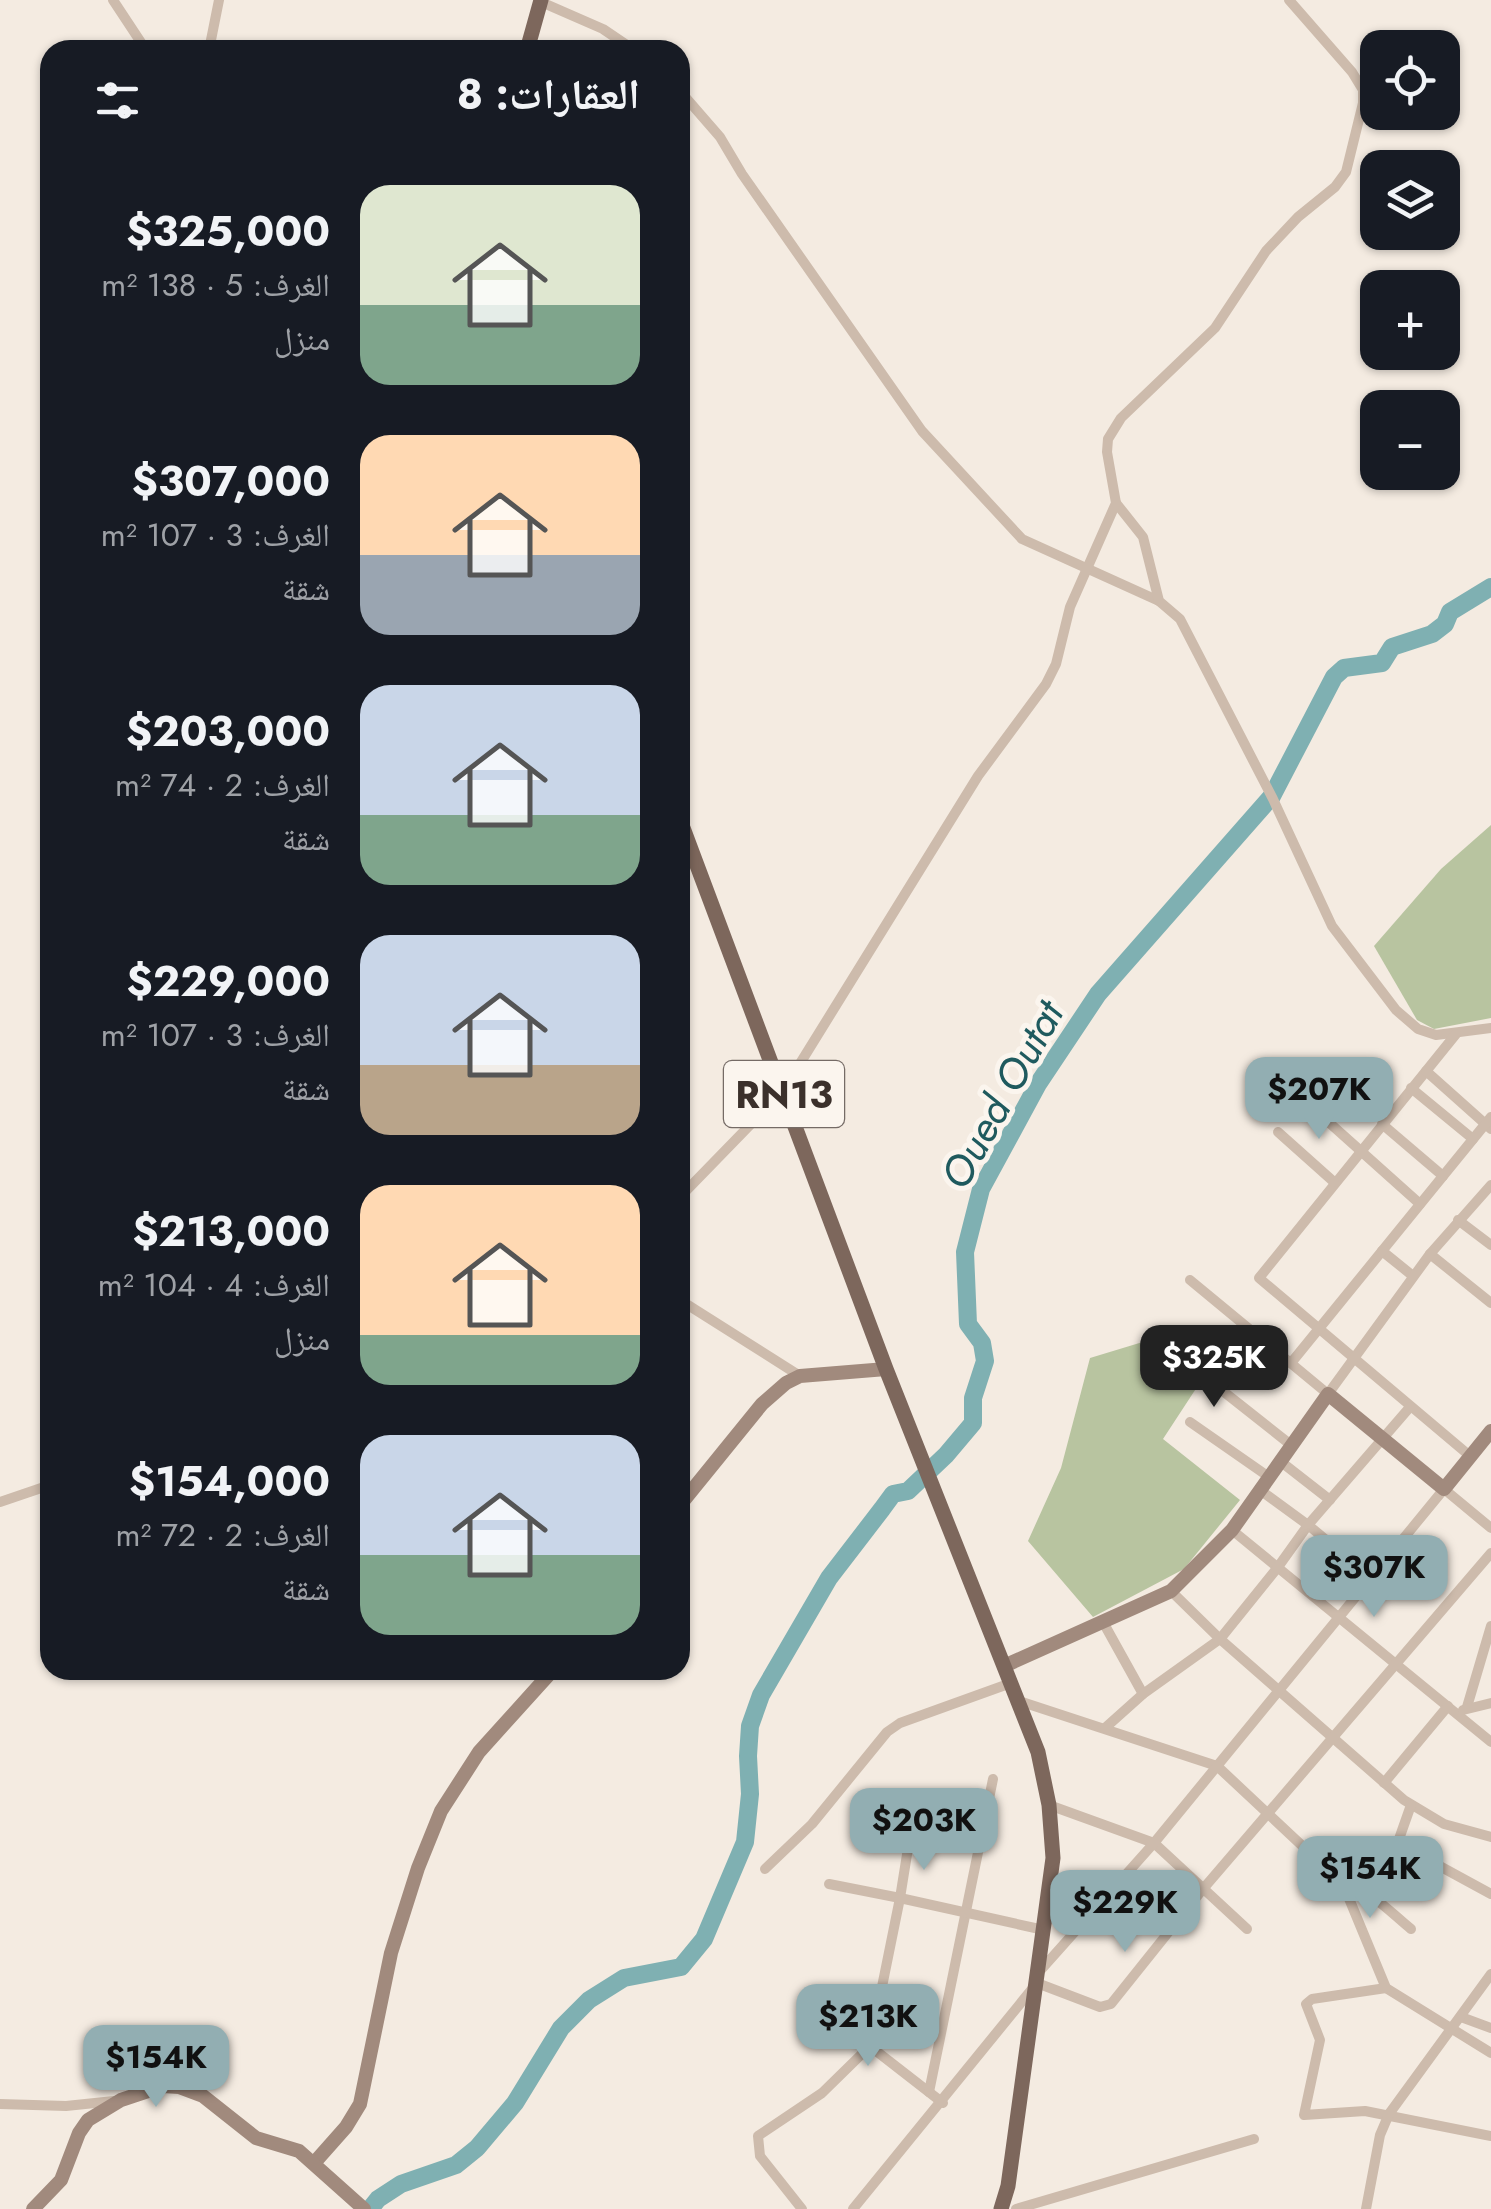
<!DOCTYPE html>
<html lang="ar">
<head>
<meta charset="utf-8">
<style>
	:root { --surface:#171b24; --page:#20242c; --text:#f1f3f6; --muted:#9ea1a6; --accent:#92aeb2 }
	body { margin:0; font-family:Jost,"Noto Naskh Arabic",sans-serif; background:var(--page); color:var(--text); direction:rtl; height:100vh; display:flex; flex-direction:column; font-size:38px; white-space:nowrap }
	* { box-sizing:border-box; margin:0 }
	p { font-size:32px; color:var(--muted) }
	.icon { flex:none; width:55px; height:55px; fill:none; stroke:currentColor; stroke-width:2; stroke-linecap:round; stroke-linejoin:round }
	.map { position:relative; flex:1; overflow:hidden; direction:ltr }
	.sheet { position:absolute; left:40px; top:40px; width:650px; height:1640px; display:flex; flex-direction:column; background:var(--surface); border-radius:30px; box-shadow:0 2px 8px #0004; direction:rtl }
	.sheet>* { flex:none }
	.controls { position:absolute; left:1360px; top:30px; display:grid; gap:20px }
	.controls a { display:grid; place-items:center; width:100px; height:100px; border-radius:20px; background:var(--surface); box-shadow:0 2px 8px #0004; font-size:50px }
	.price { position:absolute; translate:-50% -85px; padding:0 22px; border-radius:20px; background:var(--accent); color:#111; font-size:32px; line-height:65px; filter:drop-shadow(0 2px 5px #0008) }
	.price::after { content:''; position:absolute; left:50%; top:60px; width:30px; height:22px; margin-left:-15px; background:inherit; clip-path:polygon(0 0,100% 0,50% 100%) }
	.price.active { background:#222; color:#fff }
	ul { padding:0; list-style:none }
	li { display:flex; align-items:center; gap:30px; height:250px; padding:0 50px }
	li span { display:grid; place-items:center; flex:none; width:280px; height:200px; border-radius:30px; color:#555 }
	li>.icon { margin-inline-start:auto }
	span .icon { width:120px; height:120px; fill:#fffc; stroke-width:1 }
	li b { font-size:42px }
	h2 { display:flex; justify-content:space-between; align-items:center; height:120px; padding:0 50px; font-size:42px }
	.map>svg:first-child { display:block }
	.green { fill:#b8c4a0 }
	.lines { fill:none; stroke-linecap:round; stroke-linejoin:round }
	.river { stroke:#7fb0b2; stroke-width:18 }
	.street { stroke:#cdbbac; stroke-width:10 }
	.secondary { stroke:#a18a7d; stroke-width:14 }
	.primary { stroke:#7d675c; stroke-width:15 }
	.labels { text-anchor:middle; dominant-baseline:central; stroke-width:10; stroke-linejoin:round; paint-order:stroke }
	.shield { fill:#fbf5ee; stroke:#756b66; stroke-width:2.5 }
	.shield-label { font-size:38px; font-weight:bold; fill:#3b302b }
	.water-label { font-size:42px; font-style:italic; fill:#1f5a5e; stroke:#fbf5ee }
</style>
</head>
<body>
<div class="map">
<svg width="1491" height="2209" viewBox="0 0 1491 2209">
	<rect width="100%" height="100%" fill="#f4ebe1"/>
	<g class="green">
		<polygon points="1491,825 1491,1018 1434,1029 1417,1020 1374,946 1441,869"/>
		<polygon points="1146,1341 1199,1384 1163,1439 1240,1500 1184,1569 1093,1617 1028,1541 1061,1468 1090,1358"/>
	</g>
	<g class="lines">
		<polyline class="river" points="370,2209 378,2199 401,2184 456,2165 477,2148 515,2103 561,2028 589,2000 624,1978 681,1967 704,1939 745,1842 750,1794 748,1756 750,1726 761,1695 829,1578 882,1509 893,1494 908,1491 946,1455 973,1423 973,1398 985,1361 982,1343 968,1324 965,1252 981,1189 1038,1084 1098,994 1272,796 1334,677 1344,668 1382,663 1392,647 1432,634 1445,624 1450,612 1491,587"/>
		<g class="street">
			<polyline points="113,0 146,50"/>
			<polyline points="541,2 603,29 634,50"/>
			<polyline points="209,50 219,0"/>
			<polyline points="680,91 720,137 742,174 922,431 1022,539 1159,601"/>
			<polyline points="1116,503 1143,537 1159,601 1180,619 1273,799 1332,926 1396,1010 1418,1029 1436,1035 1491,1028"/>
			<polyline points="1456,1034 1259,1278 1470,1456"/>
			<polyline points="1426,1071 1491,1129"/>
			<polyline points="1411,1088 1473,1139"/>
			<polyline points="1296,1093 1420,1204"/>
			<polyline points="1382,1124 1443,1176"/>
			<polyline points="1278,1132 1334,1182"/>
			<polyline points="680,1197 783,1091 978,776 1046,684 1056,664 1070,607 1116,503 1107,452 1108,439 1121,418 1215,328 1266,251 1298,217 1335,187 1346,172 1363,103 1363,90 1352,72 1289,0"/>
			<polyline points="1458,1220 1491,1245"/>
			<polyline points="1382,1251 1413,1276"/>
			<polyline points="1430,1254 1491,1303"/>
			<polyline points="1190,1280 1328,1394 1430,1254 1491,1185"/>
			<polyline points="680,1300 800,1376"/>
			<polyline points="1162,1343 1291,1445"/>
			<polyline points="1291,1363 1491,1117"/>
			<polyline points="1190,1422 1269,1477"/>
			<polyline points="1280,1461 1330,1500"/>
			<polyline points="1260,1490 1308,1525 1372,1578"/>
			<polyline points="0,1502 50,1485"/>
			<polyline points="1232,1530 1491,1742"/>
			<polyline points="1171,1591 1220,1639 1404,1800 1444,1824 1491,1837"/>
			<polyline points="1103,1622 1143,1694"/>
			<polyline points="1019,1701 1217,1766 1343,1884 1386,1988 1491,2053"/>
			<polyline points="1467,1707 1491,1626"/>
			<polyline points="1463,1710 1491,1703"/>
			<polyline points="1105,1728 1143,1694 1220,1639 1278,1567 1308,1525 1410,1407"/>
			<polyline points="1384,1783 1448,1706"/>
			<polyline points="1049,1805 1154,1843 1247,1929"/>
			<polyline points="1411,1805 1399,1839 1401,1845 1491,1894"/>
			<polyline points="765,1869 812,1824 887,1732 900,1723 1011,1683"/>
			<polyline points="829,1884 900,1898 909,1842"/>
			<path d="M1343,1884C1370,1889 1390,1912 1411,1929"/>
			<polyline points="1039,1972 1154,1843 1444,1489 1491,1528"/>
			<polyline points="1386,1988 1312,1999 1306,2004 1320,2040 1304,2115 1365,2111 1491,2136"/>
			<polyline points="817,2005 943,2103"/>
			<polyline points="1461,2017 1491,2028"/>
			<polyline points="929,2092 993,1779"/>
			<polyline points="0,2104 66,2106 114,2101"/>
			<polyline points="802,2209 760,2156 758,2136 822,2093 870,2046 900,1898 1044,1930"/>
			<polyline points="853,2209 1037,1983 1100,2007 1111,2004 1203,1889 1491,1553"/>
			<polyline points="1016,2209 1254,2139"/>
			<polyline points="1366,2209 1380,2135 1389,2114 1491,1974"/>
		</g>
		<g class="secondary">
			<polyline points="680,1505 762,1404 786,1383 800,1376 886,1369"/>
			<polyline points="1004,1666 1171,1591 1232,1530 1328,1394 1444,1489 1491,1431"/>
			<polyline points="315,2162 346,2127 360,2104 391,1953 418,1868 441,1811 479,1752 553,1670"/>
			<polyline points="33,2209 61,2180 79,2133 88,2120 121,2100 163,2086 179,2087 203,2096 256,2138 299,2151 364,2209"/>
		</g>
		<g class="primary">
			<polyline points="527,50 541,0"/>
			<polyline points="680,820 886,1369 1038,1752 1049,1805 1053,1858 1008,2186 1001,2209"/>
		</g>
	</g>
	<g class="labels">
		<rect class="shield" x="724" y="1061" width="120" height="66" rx="8"/>
		<g class="shield-label">
			<text x="784" y="1094">RN13</text>
		</g>
		<g class="water-label">
			<text transform="translate(1002 1095) rotate(-61)">Oued Outat</text>
		</g>
	</g>
</svg>
<div class="controls">
<a><svg class="icon" aria-label="locate" viewBox="0 0 24 24"><circle cx="12" cy="12" r="6"/><path d="M12 2v4M12 18v4M2 12h4M18 12h4"/></svg></a>
<a><svg class="icon" aria-label="layers" viewBox="0 0 24 24"><path d="M12 4l9 5-9 5-9-5zM3 14l9 5 9-5"/></svg></a>
<a>+</a>
<a>−</a>
</div>
<b class="price" style="left:1319px;top:1142px">$207K</b>
<b class="price active" style="left:1214px;top:1410px">$325K</b>
<b class="price" style="left:1374px;top:1620px">$307K</b>
<b class="price" style="left:924px;top:1873px">$203K</b>
<b class="price" style="left:1370px;top:1921px">$154K</b>
<b class="price" style="left:1125px;top:1955px">$229K</b>
<b class="price" style="left:868px;top:2069px">$213K</b>
<b class="price" style="left:156px;top:2110px">$154K</b>
<section class="sheet">
<h2>العقارات: 8<svg class="icon" aria-label="filters" viewBox="0 0 24 24"><path d="M4 7h16M4 17h16"/><circle cx="9" cy="7" r="2"/><circle cx="15" cy="17" r="2"/></svg></h2>
<ul>
<li><span style="background:linear-gradient(#dfe7d0 60%,#7fa58c 0)"><svg class="icon" aria-label="home" viewBox="0 0 24 24"><path d="M3 11l9-7 9 7M6 9v11h12V9"/></svg></span><div><b>$325,000</b><p>الغرف: 5 · 138 m²</p><p>منزل</p></div></li>
<li><span style="background:linear-gradient(#ffd9b3 60%,#9aa5b1 0)"><svg class="icon" aria-label="home" viewBox="0 0 24 24"><path d="M3 11l9-7 9 7M6 9v11h12V9"/></svg></span><div><b>$307,000</b><p>الغرف: 3 · 107 m²</p><p>شقة</p></div></li>
<li><span style="background:linear-gradient(#c9d6e8 65%,#7fa58c 0)"><svg class="icon" aria-label="home" viewBox="0 0 24 24"><path d="M3 11l9-7 9 7M6 9v11h12V9"/></svg></span><div><b>$203,000</b><p>الغرف: 2 · 74 m²</p><p>شقة</p></div></li>
<li><span style="background:linear-gradient(#c9d6e8 65%,#b9a48a 0)"><svg class="icon" aria-label="home" viewBox="0 0 24 24"><path d="M3 11l9-7 9 7M6 9v11h12V9"/></svg></span><div><b>$229,000</b><p>الغرف: 3 · 107 m²</p><p>شقة</p></div></li>
<li><span style="background:linear-gradient(#ffd9b3 75%,#7fa58c 0)"><svg class="icon" aria-label="home" viewBox="0 0 24 24"><path d="M3 11l9-7 9 7M6 9v11h12V9"/></svg></span><div><b>$213,000</b><p>الغرف: 4 · 104 m²</p><p>منزل</p></div></li>
<li><span style="background:linear-gradient(#c9d6e8 60%,#7fa58c 0)"><svg class="icon" aria-label="home" viewBox="0 0 24 24"><path d="M3 11l9-7 9 7M6 9v11h12V9"/></svg></span><div><b>$154,000</b><p>الغرف: 2 · 72 m²</p><p>شقة</p></div></li>
</ul>
</section>
</div>
</body>
</html>
